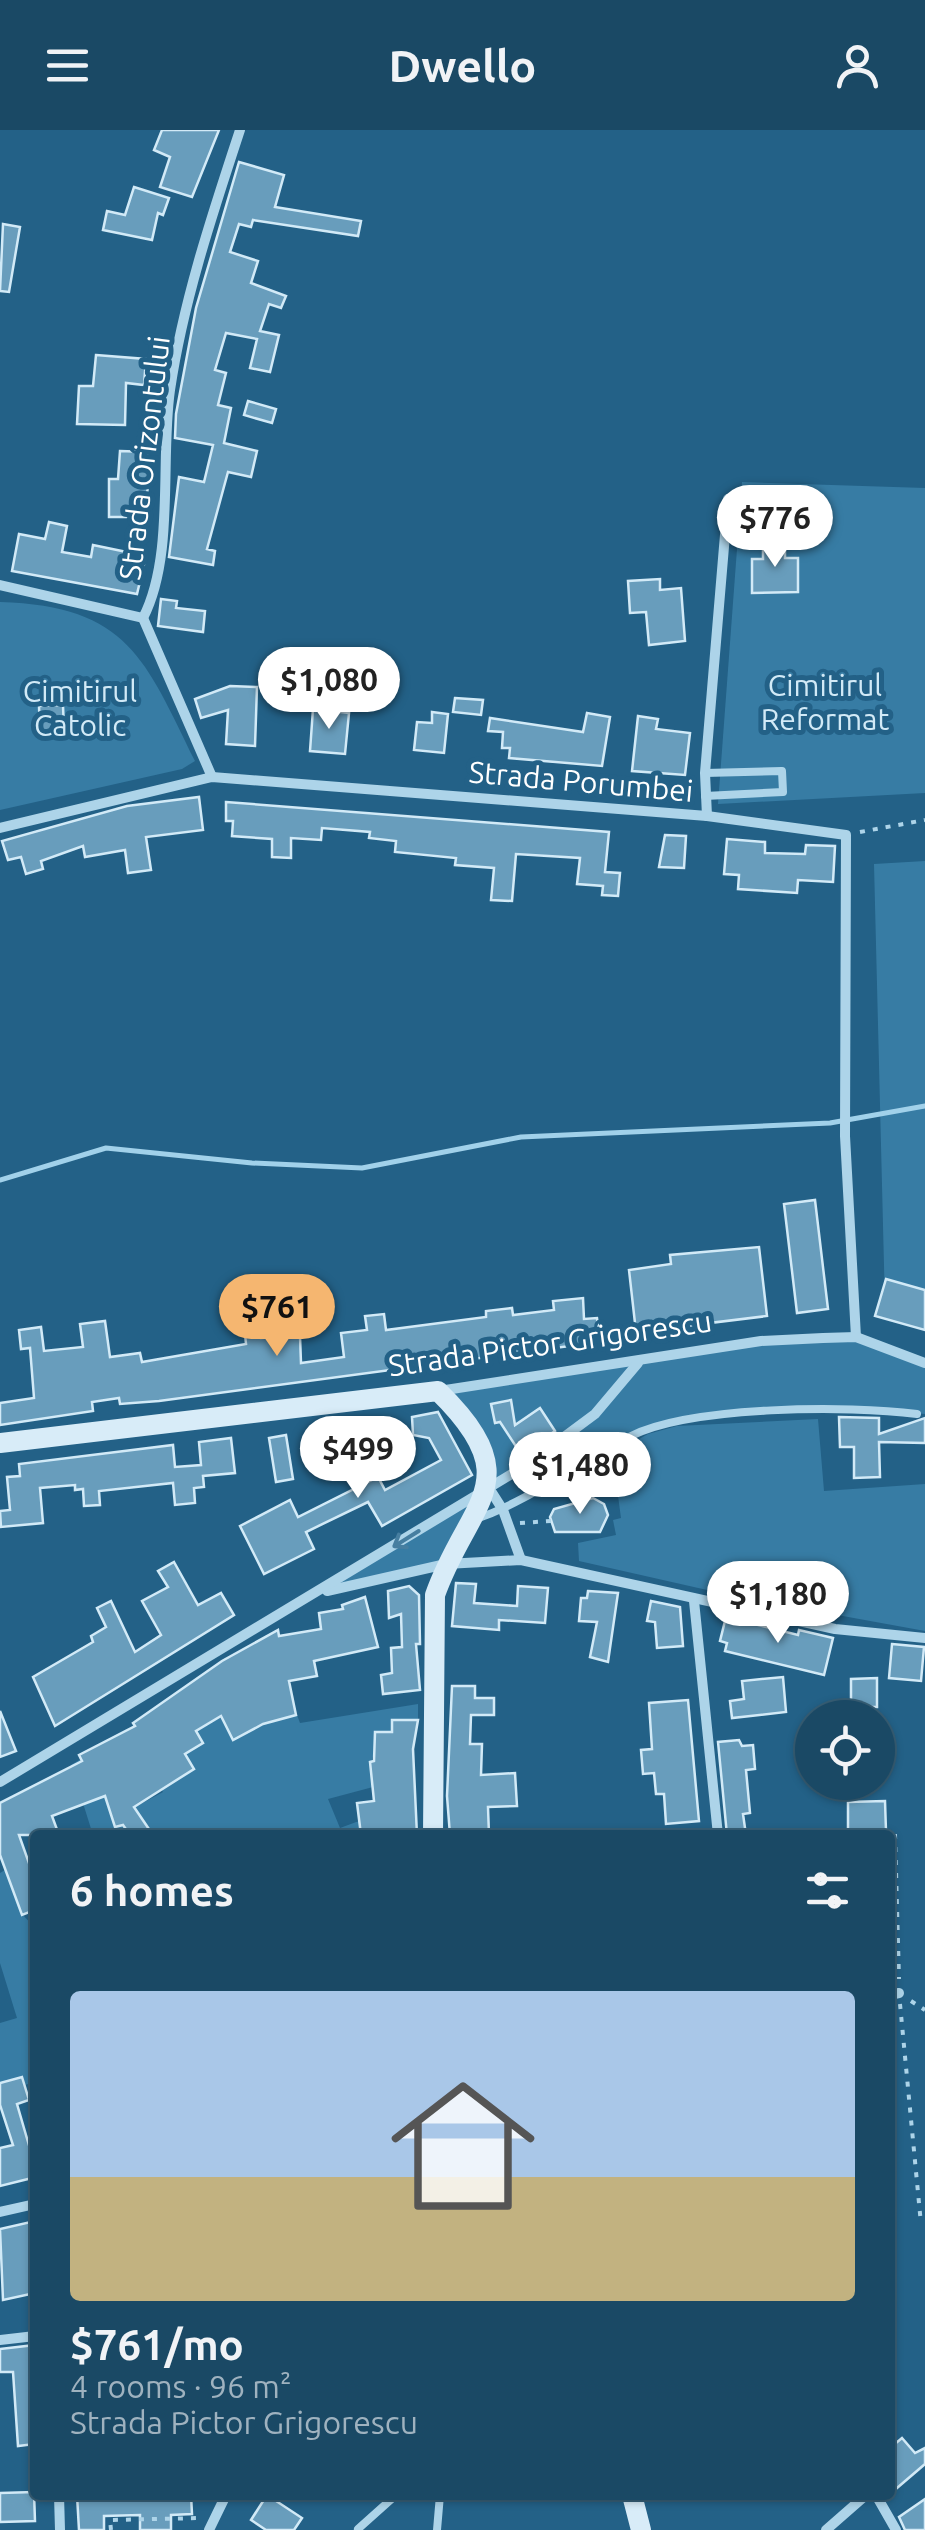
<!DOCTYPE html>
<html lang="en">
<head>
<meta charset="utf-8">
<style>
	:root { --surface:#1a4965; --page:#23506b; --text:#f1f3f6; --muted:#9fb2bf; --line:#386179; --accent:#f5b670 }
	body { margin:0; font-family:Ubuntu,sans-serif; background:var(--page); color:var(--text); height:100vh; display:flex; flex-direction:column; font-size:38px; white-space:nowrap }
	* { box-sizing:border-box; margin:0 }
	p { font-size:32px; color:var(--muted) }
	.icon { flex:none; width:55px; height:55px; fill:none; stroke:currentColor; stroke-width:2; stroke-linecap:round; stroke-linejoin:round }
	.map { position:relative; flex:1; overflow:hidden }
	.sheet { position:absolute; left:30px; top:1700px; width:865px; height:670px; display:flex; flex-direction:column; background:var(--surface); border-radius:10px; box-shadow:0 2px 8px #0004,0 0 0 2px var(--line) }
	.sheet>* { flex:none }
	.controls { position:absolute; left:795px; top:1570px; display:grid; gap:20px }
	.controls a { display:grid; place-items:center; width:100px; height:100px; border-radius:50%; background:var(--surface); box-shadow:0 2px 8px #0004,0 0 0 2px var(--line); font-size:50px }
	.price { position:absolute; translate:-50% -85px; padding:0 22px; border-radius:35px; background:#fff; color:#222; font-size:32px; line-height:65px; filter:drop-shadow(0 2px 5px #0008) }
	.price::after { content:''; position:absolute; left:50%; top:60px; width:30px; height:22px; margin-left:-15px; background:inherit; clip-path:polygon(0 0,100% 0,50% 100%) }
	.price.selected { background:var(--accent); color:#111 }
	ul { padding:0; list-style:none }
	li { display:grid; align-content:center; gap:20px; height:530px; padding:0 40px }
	li span { display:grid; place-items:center; height:310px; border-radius:10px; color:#555 }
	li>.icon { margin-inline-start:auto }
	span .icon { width:180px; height:180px; fill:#fffc; stroke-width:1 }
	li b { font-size:42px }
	h2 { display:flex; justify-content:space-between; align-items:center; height:120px; padding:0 40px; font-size:42px }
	header { display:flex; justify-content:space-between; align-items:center; height:130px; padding:0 40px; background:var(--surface); font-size:45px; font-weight:700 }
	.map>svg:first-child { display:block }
	.green { fill:#377ca4 }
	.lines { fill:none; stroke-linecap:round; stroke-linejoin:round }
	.stream { stroke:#a1d1ea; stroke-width:5 }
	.building { fill:#689dbc; stroke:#d2eaf7; stroke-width:2.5 }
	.path { stroke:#add4e9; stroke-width:4; stroke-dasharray:5 8; stroke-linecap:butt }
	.lane { stroke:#add4e9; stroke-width:8 }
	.street { stroke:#add4e9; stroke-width:10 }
	.secondary { stroke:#d8ecf8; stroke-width:20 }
	.oneway { stroke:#467ea0 }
	.labels { text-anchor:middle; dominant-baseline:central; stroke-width:10; stroke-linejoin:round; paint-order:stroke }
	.street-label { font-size:30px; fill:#fff; stroke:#236187 }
	.park-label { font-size:30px; fill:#d2eaf7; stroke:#236187 }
</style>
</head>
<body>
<header><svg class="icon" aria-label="menu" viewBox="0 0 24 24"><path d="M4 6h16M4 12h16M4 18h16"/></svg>Dwello<svg class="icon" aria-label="person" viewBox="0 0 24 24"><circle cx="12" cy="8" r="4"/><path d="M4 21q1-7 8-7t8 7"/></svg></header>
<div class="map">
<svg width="925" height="2400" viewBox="0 0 925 2400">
	<rect width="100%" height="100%" fill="#236187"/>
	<g class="green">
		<polygon points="742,352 925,358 925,663 718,674"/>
		<path d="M0,472C129,476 145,530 195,631L182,639L0,680Z"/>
		<polygon points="925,731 925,1194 885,1175 874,734"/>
		<polygon points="856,1207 925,1233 925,1284 854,1277 680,1290 652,1297 531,1364 517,1342 489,1358 446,1434 317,1464 489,1358 487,1329 438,1261 761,1211"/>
		<polygon points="818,1289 824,1361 925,1354 925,1501 738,1467 579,1431 578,1413 616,1405 613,1390 621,1388 616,1351 578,1359 571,1348 648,1304 677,1296"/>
		<path d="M418,1574V1590H393L392,1602C371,1620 369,1630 373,1657L328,1669L340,1698L359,1691L361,1705H93L71,1635L81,1629L97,1662L118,1652L135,1677L163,1662L145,1627L182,1647L194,1639L185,1624L203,1613L196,1601L221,1587L234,1610L264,1594L297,1585L300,1593Z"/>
		<polygon points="5,1740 22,1784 35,1798 35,1926 28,1928 34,1952 25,1955 22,1947 0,1953 0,1893 17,1888 0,1833 0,1743"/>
	</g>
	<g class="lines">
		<polyline class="stream" points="0,1050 106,1018 252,1033 362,1038 521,1007 830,993 925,976"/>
	</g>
	<g class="building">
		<polygon points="162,0 219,0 192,67 160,57 170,27 154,20"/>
		<polygon points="239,32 284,45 275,77 361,91 358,106 253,90 251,97 239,94 230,122 258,131 251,153 286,166 281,178 269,174 260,201 279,205 270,242 250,238 257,209 226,203 215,240 226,243 218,275 231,278 224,313 257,321 251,347 228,342 207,419 215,421 213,435 169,427 179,347 204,352 213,315 175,308 176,284 196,178"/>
		<polygon points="134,57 169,68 163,85 158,83 152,110 103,100 107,81 125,85"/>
		<polygon points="3,94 20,97 9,162 0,161"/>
		<polygon points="96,225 146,229 144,255 126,253 125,295 77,294 79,256 93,256"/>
		<polygon points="248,271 276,279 272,293 244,285"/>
		<polygon points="120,321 148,322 147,387 109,387 109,349 118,349"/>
		<polygon points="49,392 67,396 62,422 91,427 93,415 146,426 137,464 12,441 19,404 45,409"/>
		<polygon points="763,409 785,409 785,428 798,428 798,462 752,463 752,429 763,429"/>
		<polygon points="660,449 660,460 681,458 685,511 649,515 646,482 630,483 628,451"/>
		<polygon points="161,469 177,471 176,478 205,481 203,502 158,496"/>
		<polygon points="230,556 257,557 255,616 226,614 228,580 201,588 195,569"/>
		<polygon points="455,568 483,570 481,585 453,582"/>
		<polygon points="63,575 64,602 40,603 39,576"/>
		<polygon points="313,579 349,583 345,624 310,621"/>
		<polygon points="432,582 448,584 444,623 414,620 417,592 432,593"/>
		<polygon points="587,583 610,587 602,636 509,628 510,618 502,618 503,602 488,601 490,588 583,602"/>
		<polygon points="638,586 658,589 656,599 690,603 685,645 632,641"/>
		<polygon points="199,667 203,700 146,707 151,740 128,743 125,720 85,727 83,716 41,731 43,739 26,744 21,727 8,730 2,711 127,676"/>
		<polygon points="226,672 609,702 605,742 620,743 618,766 602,765 603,756 577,754 580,728 516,724 512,771 491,770 494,738 455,735 456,728 395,722 396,711 369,708 370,702 322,698 321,710 291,708 291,728 272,727 272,709 232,706 233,691 226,691"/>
		<polygon points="665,705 686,706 684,738 659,737"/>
		<polygon points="727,709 765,712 765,723 805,724 806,715 835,716 833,752 798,750 797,763 738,759 739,745 724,744"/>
		<polygon points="815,1070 828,1179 797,1183 784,1074"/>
		<polygon points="759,1117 767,1186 636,1202 629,1140 671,1134 670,1125"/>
		<polygon points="886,1149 925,1160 925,1200 875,1186"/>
		<polygon points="583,1168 584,1189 597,1188 600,1212 159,1271 120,1274 119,1268 92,1272 93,1281 0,1295 0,1273 34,1268 30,1218 21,1219 19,1200 41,1197 44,1221 83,1217 80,1194 105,1191 110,1227 140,1223 142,1232 246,1214 244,1194 260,1193 261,1208 300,1206 301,1233 344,1227 341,1203 367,1200 365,1186 384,1184 386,1200 486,1187 486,1181 512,1178 513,1185 554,1180 553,1171"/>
		<polygon points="511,1270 515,1295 540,1278 555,1301 521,1324 500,1292 495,1293 491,1274"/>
		<polygon points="438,1282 472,1345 382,1396 368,1372 306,1402 314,1419 264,1444 240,1396 290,1370 298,1387 378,1347 385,1360 441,1330 429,1308 413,1305 412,1287"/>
		<polygon points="839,1287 879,1288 879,1304 925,1288 925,1313 879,1312 880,1347 854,1348 854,1317 840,1317"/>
		<polygon points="365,1294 370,1330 341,1335 336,1298"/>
		<polygon points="286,1305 293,1349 276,1352 269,1308"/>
		<polygon points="231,1308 235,1343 203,1346 204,1357 194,1358 195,1373 175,1375 173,1353 99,1361 100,1375 84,1376 83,1359 75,1360 75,1355 40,1358 43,1393 1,1397 0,1381 10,1380 7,1347 20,1346 19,1334 173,1315 175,1337 201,1335 199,1312"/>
		<polygon points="593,1368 604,1374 608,1385 600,1402 555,1402 550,1387 554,1379"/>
		<polygon points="174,1432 198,1475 221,1463 234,1485 55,1596 33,1547 93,1512 91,1506 106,1497 97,1478 111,1471 135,1522 161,1505 142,1471 168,1457 158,1441"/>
		<polygon points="456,1453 476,1454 474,1473 517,1476 518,1456 548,1458 545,1493 499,1490 499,1500 452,1496"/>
		<polygon points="409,1456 419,1465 420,1514 416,1514 420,1560 383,1564 381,1545 392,1543 391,1518 402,1517 401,1484 389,1488 388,1461"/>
		<polygon points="588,1461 618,1463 608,1532 590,1527 597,1492 579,1491 581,1468 587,1468"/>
		<polygon points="365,1467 378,1517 314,1531 317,1546 289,1551 296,1585 263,1594 233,1610 221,1586 196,1601 203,1613 185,1624 194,1639 134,1677 153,1705 130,1705 123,1695 115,1697 105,1666 52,1686 59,1705 19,1705 35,1750 35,1780 22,1785 0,1725 0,1673 82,1631 79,1625 135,1596 133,1593 222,1531 278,1500 279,1506 321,1499 319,1483 343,1479 342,1475"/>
		<polygon points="651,1471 680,1477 683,1516 657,1518 655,1492 647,1491"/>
		<polygon points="726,1487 798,1505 799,1500 833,1508 824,1545 725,1521 727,1513 720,1511"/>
		<polygon points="892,1514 924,1517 921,1551 889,1548"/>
		<polygon points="783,1547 786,1582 732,1588 730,1571 744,1569 742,1551"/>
		<polygon points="877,1548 877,1577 851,1577 851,1549"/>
		<polygon points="452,1556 475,1556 475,1568 494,1568 494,1585 471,1585 470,1614 482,1614 481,1645 515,1643 517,1676 488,1677 489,1705 450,1705 447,1666"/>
		<polygon points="688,1570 699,1691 666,1694 664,1664 656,1664 654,1643 643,1644 641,1620 652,1619 649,1573"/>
		<polygon points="0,1581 16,1621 0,1627"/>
		<polygon points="392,1590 418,1590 413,1619 417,1705 361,1705 357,1673 374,1671 370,1632 374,1631 375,1602 392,1602"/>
		<polygon points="739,1610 742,1616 753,1615 755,1639 746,1640 750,1683 743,1684 746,1705 727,1705 718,1612"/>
		<polygon points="885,1671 886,1701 848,1702 848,1672"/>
		<polygon points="22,1947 29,1970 17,1974 35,2036 30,2037 32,2048 0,2056 0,2018 13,2015 0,1975 0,1953"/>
		<polygon points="35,2091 35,2163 3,2170 0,2099"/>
		<polygon points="35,2215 35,2314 18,2316 13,2242 0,2242 0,2219"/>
		<polygon points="902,2308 915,2323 925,2318 925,2334 890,2364 890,2318"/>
		<polygon points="34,2362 35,2391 0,2392 0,2363"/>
		<polygon points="77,2365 191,2365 192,2384 171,2385 171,2400 140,2400 140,2385 104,2386 104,2400 79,2400"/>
		<polygon points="267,2365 302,2388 294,2400 266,2400 251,2390"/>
		<polygon points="925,2369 925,2400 905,2400 899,2387"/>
	</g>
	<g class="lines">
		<g class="path">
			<polyline points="860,702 925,690"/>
			<polyline points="520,1393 551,1391"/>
			<polyline points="895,1704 899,1849"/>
			<polyline points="911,1871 925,1880"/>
			<polyline points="900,1874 921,2094"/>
			<polyline points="111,2400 110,2390 201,2388"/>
		</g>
		<g class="lane">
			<polyline points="705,666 783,662 782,641 705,643"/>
			<path d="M476,1389C532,1370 578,1332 631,1306C691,1276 849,1275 917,1284"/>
			<polyline points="358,2399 396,2365"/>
			<polyline points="437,2400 440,2365"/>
		</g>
		<g class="street">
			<polyline points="0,455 143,488"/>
			<path d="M143,488C175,426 160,329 170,260C183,172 212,85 240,0"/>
			<polyline points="143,488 212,647"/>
			<polyline points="707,686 705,643 728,369"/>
			<polyline points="0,698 212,647 707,686 846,705 845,1006 856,1207"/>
			<polyline points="439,1261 761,1211 823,1208 856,1207 925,1233"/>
			<polyline points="489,1358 503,1380 521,1430"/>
			<polyline points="327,1461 446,1434 521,1430 835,1499 925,1508"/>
			<polyline points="694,1471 718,1705"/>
			<polyline points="0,1652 525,1336 595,1284 638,1233"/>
			<polyline points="890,1865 899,1863"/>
			<polyline points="0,2082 35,2074"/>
			<polyline points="0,2210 35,2206"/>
			<polyline points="59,2365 60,2400"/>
			<polyline points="876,2365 896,2400"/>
			<polyline points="209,2400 226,2365"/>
			<polyline points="826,2400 866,2365"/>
		</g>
		<g class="secondary">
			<path d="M0,1313L438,1261C531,1352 468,1371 435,1465L433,1705"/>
			<polyline points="632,2365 641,2400"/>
		</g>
	</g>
	<defs><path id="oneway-shaft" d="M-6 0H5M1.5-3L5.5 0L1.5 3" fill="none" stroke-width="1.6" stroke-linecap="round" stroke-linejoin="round" transform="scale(2.5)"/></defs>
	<use class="oneway" href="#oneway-shaft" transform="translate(406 1409) rotate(148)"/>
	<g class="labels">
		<g class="street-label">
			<text transform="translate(144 328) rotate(-83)">Strada Orizontului</text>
			<text transform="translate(581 651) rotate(5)">Strada Porumbei</text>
			<text transform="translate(550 1213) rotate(-8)">Strada Pictor Grigorescu</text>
		</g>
		<g class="park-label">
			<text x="825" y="555">Cimitirul<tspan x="825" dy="34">Reformat</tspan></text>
			<text x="80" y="561">Cimitirul<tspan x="80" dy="34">Catolic</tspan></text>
		</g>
	</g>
</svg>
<div class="controls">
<a><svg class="icon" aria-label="locate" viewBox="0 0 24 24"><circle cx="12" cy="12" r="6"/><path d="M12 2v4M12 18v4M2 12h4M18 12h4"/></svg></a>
</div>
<b class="price" style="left:775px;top:440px">$776</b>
<b class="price" style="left:329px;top:602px">$1,080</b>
<b class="price selected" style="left:277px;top:1229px">$761</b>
<b class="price" style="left:358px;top:1371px">$499</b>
<b class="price" style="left:580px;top:1387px">$1,480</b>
<b class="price" style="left:778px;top:1516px">$1,180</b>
<section class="sheet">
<h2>6 homes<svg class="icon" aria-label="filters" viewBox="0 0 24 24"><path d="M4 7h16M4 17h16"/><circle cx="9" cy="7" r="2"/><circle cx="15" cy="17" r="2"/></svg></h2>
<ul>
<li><span style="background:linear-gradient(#a9c7e8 60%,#c2b280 0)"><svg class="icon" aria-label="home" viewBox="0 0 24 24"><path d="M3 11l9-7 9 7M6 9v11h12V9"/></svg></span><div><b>$761/mo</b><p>4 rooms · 96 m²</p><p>Strada Pictor Grigorescu</p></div></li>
</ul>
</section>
</div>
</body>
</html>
